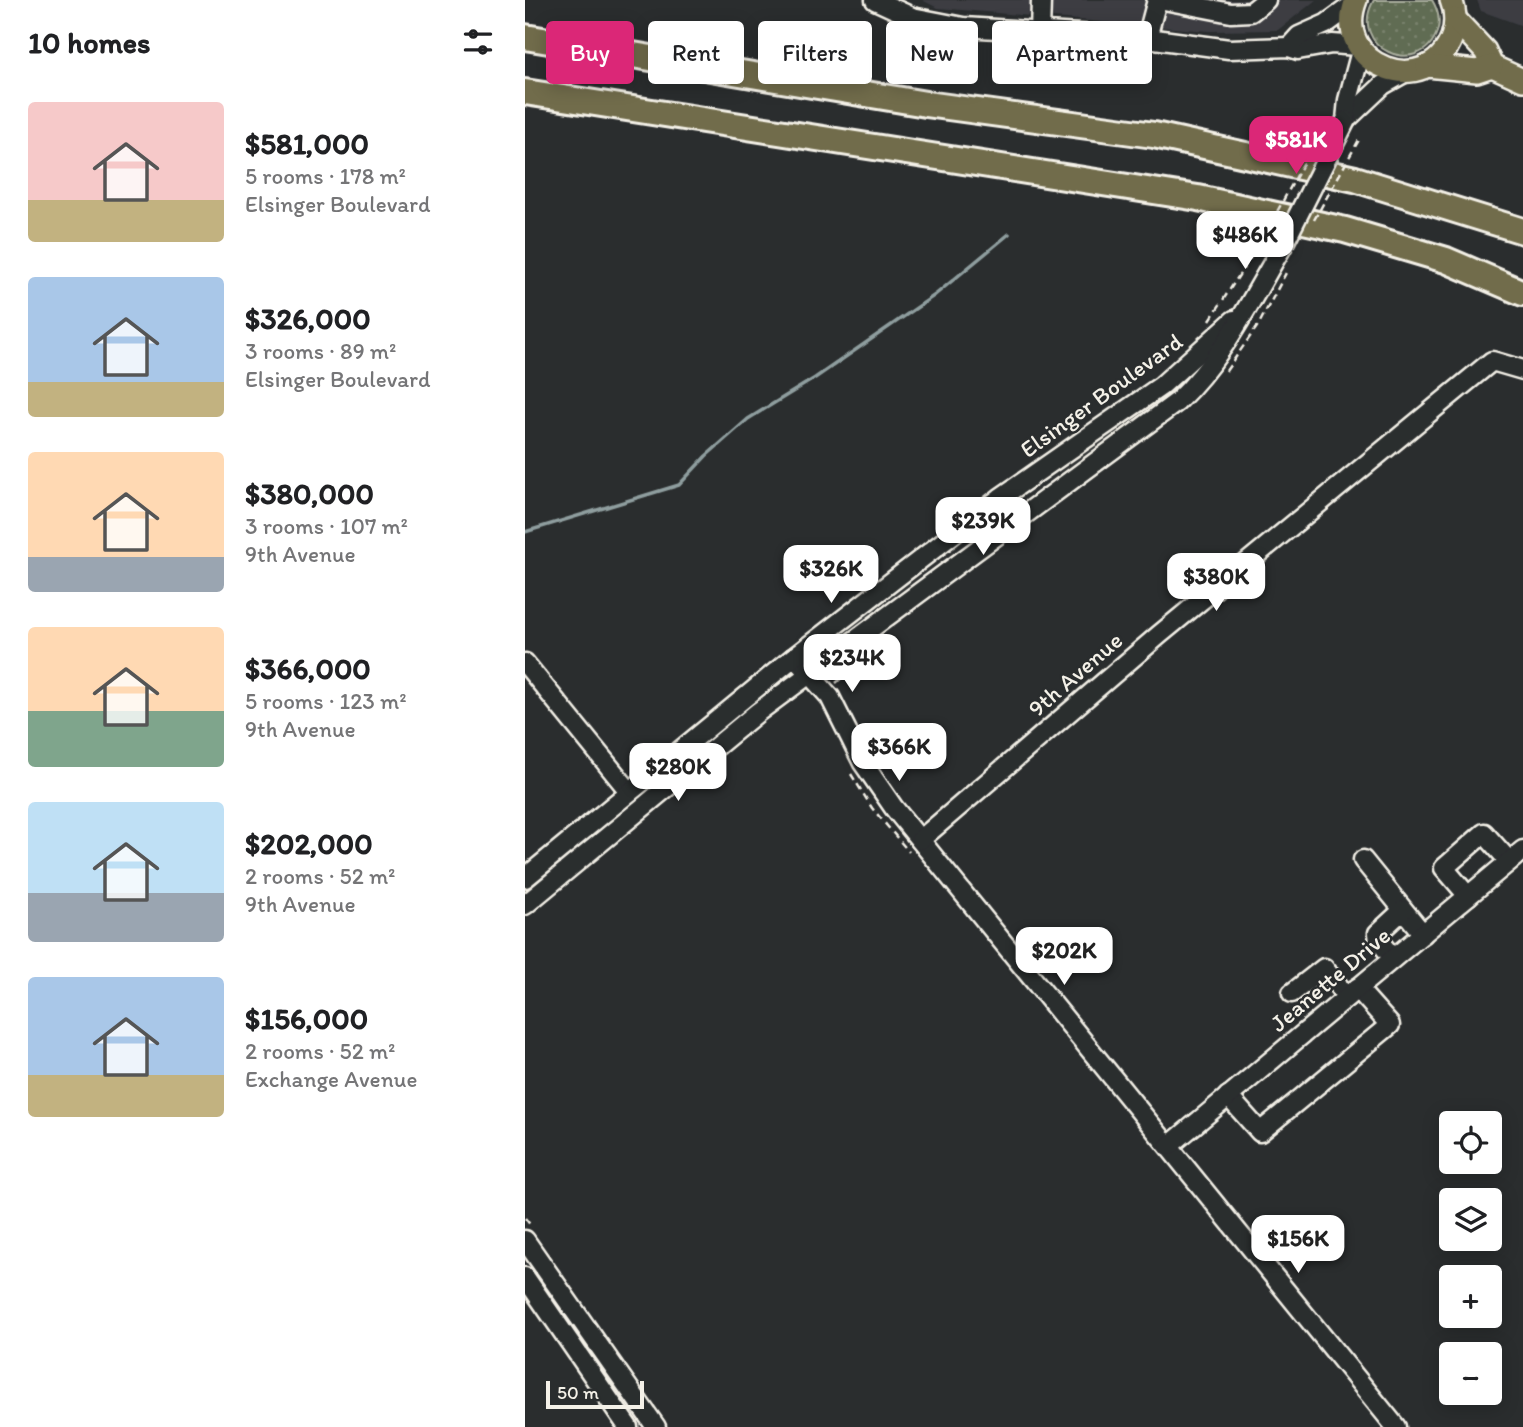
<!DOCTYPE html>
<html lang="en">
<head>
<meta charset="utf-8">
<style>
	:root { --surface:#fff; --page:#f6f6f6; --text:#202124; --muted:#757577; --accent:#db2777 }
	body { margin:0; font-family:Itim,sans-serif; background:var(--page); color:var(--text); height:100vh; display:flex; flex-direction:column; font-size:26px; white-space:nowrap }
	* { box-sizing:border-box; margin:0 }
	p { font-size:23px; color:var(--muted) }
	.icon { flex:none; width:38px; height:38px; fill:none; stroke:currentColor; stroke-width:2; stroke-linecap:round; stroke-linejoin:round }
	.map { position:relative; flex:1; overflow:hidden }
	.details { display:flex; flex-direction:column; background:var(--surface); width:525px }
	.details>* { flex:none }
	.top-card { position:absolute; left:21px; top:21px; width:665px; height:63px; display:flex; gap:14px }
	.fabs { position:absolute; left:914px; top:1111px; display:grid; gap:14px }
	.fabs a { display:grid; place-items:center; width:63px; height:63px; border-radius:7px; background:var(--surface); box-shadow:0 4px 18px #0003; font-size:35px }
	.scale { position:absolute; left:21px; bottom:18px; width:98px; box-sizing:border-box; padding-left:7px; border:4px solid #f4f1e8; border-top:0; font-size:19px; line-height:24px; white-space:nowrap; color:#f4f1e8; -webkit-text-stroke:5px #2a2d2e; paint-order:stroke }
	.price { position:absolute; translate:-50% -60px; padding:0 16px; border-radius:14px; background:#fff; color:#222; font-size:23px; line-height:46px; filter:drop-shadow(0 2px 4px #0008) }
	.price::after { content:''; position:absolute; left:50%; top:42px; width:21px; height:16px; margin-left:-10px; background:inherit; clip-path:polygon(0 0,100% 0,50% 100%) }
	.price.current { background:var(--accent); color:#fff }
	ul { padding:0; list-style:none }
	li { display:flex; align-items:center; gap:21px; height:175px; padding:0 28px }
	li span { display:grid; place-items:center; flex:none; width:196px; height:140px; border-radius:7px; color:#555 }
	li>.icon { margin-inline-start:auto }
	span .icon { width:84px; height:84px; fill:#fffc; stroke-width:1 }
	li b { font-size:30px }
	h2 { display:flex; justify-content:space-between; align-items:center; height:84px; padding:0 28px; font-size:30px }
	.tag { padding:0 24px; border-radius:7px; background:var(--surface); box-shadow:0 4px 18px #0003; font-size:24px; line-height:63px }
	.tag.current { background:var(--accent); color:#fff }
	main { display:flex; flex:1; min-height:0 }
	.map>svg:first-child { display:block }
	.built { fill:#3c3d43 }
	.grass { fill:url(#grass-dots); stroke:#aaae9e; stroke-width:2 }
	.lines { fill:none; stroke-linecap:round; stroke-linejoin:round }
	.stream { stroke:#8f9e9f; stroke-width:3.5 }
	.minor-casing { stroke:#f4f1e8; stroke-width:23 }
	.major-casing { stroke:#f4f1e8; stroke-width:26 }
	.highway-casing { stroke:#f4f1e8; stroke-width:30 }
	.path { stroke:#f4f1e8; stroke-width:2.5; stroke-dasharray:7 5; stroke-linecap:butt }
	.minor { stroke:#2a2d2e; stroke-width:18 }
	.major { stroke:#716c4b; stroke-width:21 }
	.highway { stroke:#716c4b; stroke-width:24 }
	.minor-bridge-casing { stroke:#f4f1e8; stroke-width:23; stroke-linecap:butt }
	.path-bridge { stroke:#f4f1e8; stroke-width:2.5; stroke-dasharray:7 5; stroke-linecap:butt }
	.minor-bridge { stroke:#2a2d2e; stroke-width:18 }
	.labels { text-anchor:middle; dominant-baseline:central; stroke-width:5; stroke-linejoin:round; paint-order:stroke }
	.street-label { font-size:24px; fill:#f4f1e8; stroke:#2a2d2e }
</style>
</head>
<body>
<main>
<section class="details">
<h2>10 homes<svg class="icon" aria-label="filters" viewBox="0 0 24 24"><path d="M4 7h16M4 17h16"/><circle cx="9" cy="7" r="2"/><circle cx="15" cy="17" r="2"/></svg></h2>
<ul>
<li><span style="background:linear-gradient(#f6c9c9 70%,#c2b280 0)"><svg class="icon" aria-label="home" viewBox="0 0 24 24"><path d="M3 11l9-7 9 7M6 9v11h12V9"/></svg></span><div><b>$581,000</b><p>5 rooms · 178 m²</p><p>Elsinger Boulevard</p></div></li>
<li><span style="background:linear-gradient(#a9c7e8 75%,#c2b280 0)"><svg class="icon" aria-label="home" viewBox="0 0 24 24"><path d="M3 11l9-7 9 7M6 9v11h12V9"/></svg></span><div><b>$326,000</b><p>3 rooms · 89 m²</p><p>Elsinger Boulevard</p></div></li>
<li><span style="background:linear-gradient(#ffd9b3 75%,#9aa5b1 0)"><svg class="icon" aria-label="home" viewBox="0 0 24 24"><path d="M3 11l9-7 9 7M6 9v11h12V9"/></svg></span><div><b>$380,000</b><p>3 rooms · 107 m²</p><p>9th Avenue</p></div></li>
<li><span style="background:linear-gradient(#ffd9b3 60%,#7fa58c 0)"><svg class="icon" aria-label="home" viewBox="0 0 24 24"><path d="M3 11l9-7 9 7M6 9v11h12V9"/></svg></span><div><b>$366,000</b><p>5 rooms · 123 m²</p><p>9th Avenue</p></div></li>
<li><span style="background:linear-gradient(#bfe0f5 65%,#9aa5b1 0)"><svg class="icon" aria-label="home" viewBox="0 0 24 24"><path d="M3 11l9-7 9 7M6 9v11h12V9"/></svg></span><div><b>$202,000</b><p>2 rooms · 52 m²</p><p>9th Avenue</p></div></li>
<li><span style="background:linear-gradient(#a9c7e8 70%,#c2b280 0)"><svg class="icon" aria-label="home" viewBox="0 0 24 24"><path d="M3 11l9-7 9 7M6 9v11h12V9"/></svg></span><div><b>$156,000</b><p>2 rooms · 52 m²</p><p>Exchange Avenue</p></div></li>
</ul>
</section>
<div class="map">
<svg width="998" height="1427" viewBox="0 0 998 1427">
	<defs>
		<pattern id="grass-dots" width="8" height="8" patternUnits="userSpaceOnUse" patternTransform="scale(1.75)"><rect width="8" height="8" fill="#616c53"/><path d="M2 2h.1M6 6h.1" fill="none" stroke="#78816c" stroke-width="1.8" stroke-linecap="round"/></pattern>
	</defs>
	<rect width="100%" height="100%" fill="#2a2d2e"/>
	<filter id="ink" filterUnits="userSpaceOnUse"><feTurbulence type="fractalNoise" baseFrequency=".0143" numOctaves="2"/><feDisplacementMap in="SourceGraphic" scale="14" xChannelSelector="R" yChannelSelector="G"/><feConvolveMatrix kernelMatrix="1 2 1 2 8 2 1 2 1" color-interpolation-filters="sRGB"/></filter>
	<g filter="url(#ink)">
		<g class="built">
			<polygon points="397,0 791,0 753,30 684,31 413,8"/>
			<polygon points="952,0 998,0 998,26 956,11"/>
		</g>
		<path class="grass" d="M849,0H907C913,10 916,21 912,32C895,80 821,48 849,0Z"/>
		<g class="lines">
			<polyline class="stream" points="0,532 154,485 181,456 223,419 290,378 410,295 484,234"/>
			<defs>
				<g id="minor">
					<polyline points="350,0 387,17 438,27 622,38 704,49 764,47 773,50 807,44 832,46"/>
					<polyline points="639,0 706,13 726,12 741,0"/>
					<polyline points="515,33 516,0"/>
					<polyline points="622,38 632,0"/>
					<polyline points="764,47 774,36 801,24 830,3"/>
					<polyline points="821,120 858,85 881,72"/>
					<polyline points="821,120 823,100 836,51"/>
					<polyline points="269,657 305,697 338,763 369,808 871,1427"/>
					<polyline points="0,663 104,791"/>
					<polyline points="395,840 634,635 967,361 998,370"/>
					<polyline points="838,860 898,934"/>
					<polyline points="0,878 269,657 475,498 636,386 709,320"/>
					<polyline points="943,896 919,868 959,833 984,861"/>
					<path d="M0,905L233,712L652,402C698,358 724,303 756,249"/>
					<polyline points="868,958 854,941 853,933 878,910"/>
					<polyline points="767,993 799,968 822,997"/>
					<polyline points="703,1096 735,1132 865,1025 832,988"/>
					<polyline points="644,1146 998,850"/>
					<polyline points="0,1240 131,1427"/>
					<polyline points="0,1277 103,1427"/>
				</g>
				<g id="major">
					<path d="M831,0C805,66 903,102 927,37C931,25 931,12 926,0"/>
					<polyline points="930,19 960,51 967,66 998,80"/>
					<polyline points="902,66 952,71 967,66"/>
				</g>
				<g id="highway">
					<polyline points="0,37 401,104 629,135 830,179 998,231"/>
					<polyline points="0,92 673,198 820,230 921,260 998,293"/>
				</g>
			</defs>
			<use href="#minor" class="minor-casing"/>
			<use href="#major" class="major-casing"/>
			<use href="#highway" class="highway-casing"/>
			<g class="path">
				<polyline points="796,131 798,123 803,120"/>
				<polyline points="685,320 735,243"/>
				<polyline points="701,371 734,324 763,269"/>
				<polyline points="311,683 361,638"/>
				<polyline points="326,774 347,808 384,852"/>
				<polyline points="0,1218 6,1226"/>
			</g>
			<use href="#minor" class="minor"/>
			<use href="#major" class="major"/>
			<use href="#highway" class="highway"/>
			<defs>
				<polyline id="minor-bridge" points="756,249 821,120"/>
			</defs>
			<use href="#minor-bridge" class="minor-bridge-casing"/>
			<g class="path-bridge">
				<polyline points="789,220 835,138"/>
				<polyline points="735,243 796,131"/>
			</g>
			<use href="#minor-bridge" class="minor-bridge"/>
		</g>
	</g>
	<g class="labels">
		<g class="street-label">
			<text transform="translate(576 395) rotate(-36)">Elsinger Boulevard</text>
			<text transform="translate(550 674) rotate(-41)">9th Avenue</text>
			<text transform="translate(805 979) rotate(-40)">Jeanette Drive</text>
		</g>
	</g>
</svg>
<div class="fabs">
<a><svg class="icon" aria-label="locate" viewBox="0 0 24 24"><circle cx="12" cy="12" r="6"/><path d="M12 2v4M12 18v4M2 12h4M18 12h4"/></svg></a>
<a><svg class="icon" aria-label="layers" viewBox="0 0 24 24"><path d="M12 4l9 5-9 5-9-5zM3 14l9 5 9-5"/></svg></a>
<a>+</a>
<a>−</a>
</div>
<div class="scale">50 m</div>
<b class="price current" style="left:771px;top:176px">$581K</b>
<b class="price" style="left:720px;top:271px">$486K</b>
<b class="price" style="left:458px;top:557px">$239K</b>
<b class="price" style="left:306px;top:605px">$326K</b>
<b class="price" style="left:691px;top:613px">$380K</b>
<b class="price" style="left:327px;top:694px">$234K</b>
<b class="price" style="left:374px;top:783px">$366K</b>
<b class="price" style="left:153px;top:803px">$280K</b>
<b class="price" style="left:539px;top:987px">$202K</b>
<b class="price" style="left:773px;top:1275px">$156K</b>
<div class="top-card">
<a class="tag current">Buy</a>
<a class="tag">Rent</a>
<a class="tag">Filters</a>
<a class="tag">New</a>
<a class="tag">Apartment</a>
</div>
</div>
</main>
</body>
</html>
